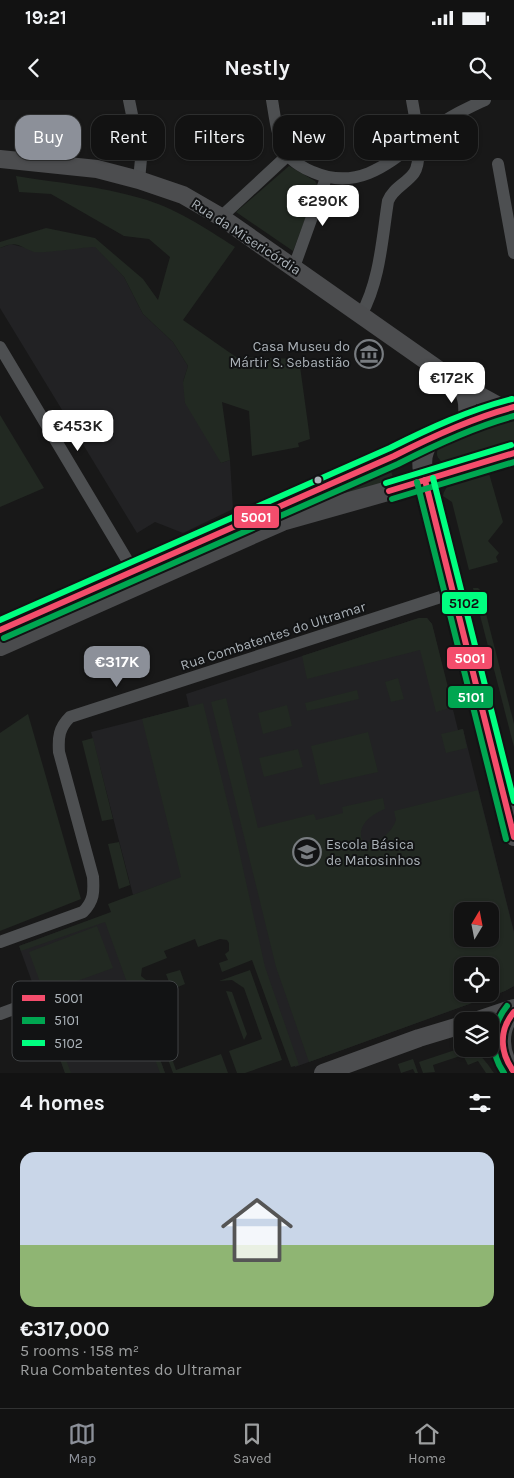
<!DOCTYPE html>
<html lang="en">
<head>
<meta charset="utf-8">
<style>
	:root { --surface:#121212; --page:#1b1b1b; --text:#f1f3f6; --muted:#9c9e9f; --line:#313232; --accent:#8c9099 }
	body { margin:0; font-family:Karla,sans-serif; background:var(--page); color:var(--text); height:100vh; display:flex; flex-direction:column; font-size:19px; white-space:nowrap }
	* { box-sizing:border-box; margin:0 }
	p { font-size:16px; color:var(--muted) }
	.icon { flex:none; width:28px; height:28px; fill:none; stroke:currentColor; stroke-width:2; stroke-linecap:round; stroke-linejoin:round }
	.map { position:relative; height:973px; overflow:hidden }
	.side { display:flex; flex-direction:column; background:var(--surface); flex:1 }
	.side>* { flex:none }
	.top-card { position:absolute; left:15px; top:15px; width:485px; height:45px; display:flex; gap:10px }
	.needle { width:32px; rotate:10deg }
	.buttons { position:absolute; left:454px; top:802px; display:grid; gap:10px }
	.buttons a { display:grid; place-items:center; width:45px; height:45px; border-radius:10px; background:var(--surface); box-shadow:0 1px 4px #0004,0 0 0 1px var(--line); font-size:25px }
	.price { position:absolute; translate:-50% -42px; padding:0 11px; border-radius:10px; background:#fff; color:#222; font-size:16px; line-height:32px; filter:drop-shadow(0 1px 2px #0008) }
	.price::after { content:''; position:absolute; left:50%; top:30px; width:15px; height:11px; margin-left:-8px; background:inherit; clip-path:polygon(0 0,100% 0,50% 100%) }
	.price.on { background:var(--accent); color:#fff }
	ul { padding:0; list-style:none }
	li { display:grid; align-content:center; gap:10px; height:265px; padding:0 20px }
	li span { display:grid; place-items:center; height:155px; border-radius:15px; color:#555 }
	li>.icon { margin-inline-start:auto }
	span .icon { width:90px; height:90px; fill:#fffc; stroke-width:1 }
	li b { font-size:21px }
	h2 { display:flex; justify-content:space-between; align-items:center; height:60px; padding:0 20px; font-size:21px }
	.tag { padding:0 18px; border-radius:15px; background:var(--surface); box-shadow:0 1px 4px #0004,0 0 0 1px var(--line); font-size:18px; line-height:45px }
	.tag.on { background:var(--accent); color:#fff }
	.status { display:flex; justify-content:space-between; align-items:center; height:35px; padding:0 25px; background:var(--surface); direction:ltr }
	.status svg { height:14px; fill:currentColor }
	header { display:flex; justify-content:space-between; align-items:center; height:65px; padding:0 20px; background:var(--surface); font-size:22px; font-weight:700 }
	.dock { display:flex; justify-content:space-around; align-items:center; height:70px; border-top:1px solid var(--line); background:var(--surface); font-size:14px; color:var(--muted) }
	.dock a { display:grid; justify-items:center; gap:2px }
	.dock .on { color:var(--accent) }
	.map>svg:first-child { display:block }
	.built { fill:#222224; fill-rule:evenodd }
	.green { fill:#222922; fill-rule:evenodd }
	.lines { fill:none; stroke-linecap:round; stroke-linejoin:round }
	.street { stroke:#4d4f51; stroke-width:12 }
	.secondary { stroke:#4c4d4f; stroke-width:18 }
	.primary { stroke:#4a4b4d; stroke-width:20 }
	.bus-1-casing { stroke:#121314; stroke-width:10 }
	.bus-2-casing { stroke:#121314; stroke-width:10 }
	.bus-3-casing { stroke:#121314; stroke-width:10 }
	.bus-1 { stroke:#f44d6c; stroke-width:6 }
	.bus-2 { stroke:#00a651; stroke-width:6 }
	.bus-3 { stroke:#00ff80; stroke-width:6 }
	.bus-dot { fill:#abb2b8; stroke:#121314; stroke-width:2 }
	.labels { text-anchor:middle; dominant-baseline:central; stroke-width:4; stroke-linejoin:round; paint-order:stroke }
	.street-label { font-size:14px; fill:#abb2b8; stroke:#121314 }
	.poi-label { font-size:14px; fill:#abb2b8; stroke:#121314; text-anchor:end }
	.key { fill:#121314; stroke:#404345; stroke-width:1 }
	.key-label { font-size:14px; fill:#abb2b8 }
	.line-badge { stroke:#121314; stroke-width:2 }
	.badge-label { font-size:14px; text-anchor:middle; font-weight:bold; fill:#fff }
	.pale-badge-label { font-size:14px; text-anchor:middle; font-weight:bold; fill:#111 }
</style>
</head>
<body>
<div class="status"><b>19:21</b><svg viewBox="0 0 49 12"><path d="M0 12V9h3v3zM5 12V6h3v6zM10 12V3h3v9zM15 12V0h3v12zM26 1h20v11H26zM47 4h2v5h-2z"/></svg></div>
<header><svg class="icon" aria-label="back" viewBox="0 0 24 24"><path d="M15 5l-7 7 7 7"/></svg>Nestly<svg class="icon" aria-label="search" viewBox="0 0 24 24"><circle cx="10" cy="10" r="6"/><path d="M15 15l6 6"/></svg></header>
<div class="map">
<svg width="514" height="973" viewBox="0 0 514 973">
	<rect width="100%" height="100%" fill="#181818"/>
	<g class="built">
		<polygon points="11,144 30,149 35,152 95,146 124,177 143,214 173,242 188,266 183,282 221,363 230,360 233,409 183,433 155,422 137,433 0,208 0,148"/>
		<path d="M419,518H427L432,524L458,630L463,629L514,832V886L505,891L295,967L222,763L133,795L91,632L189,607L186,594ZM462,811H490V839H462ZM462,866H490V894H462Z"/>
		<polygon points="107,814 165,973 65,973 19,846"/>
	</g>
	<g class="green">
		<polygon points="289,66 315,81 318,86 293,151 236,112"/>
		<path d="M16,76C57,83 100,86 140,98C174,107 205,128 235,147L183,220L236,257L299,259L310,339L298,343L299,347L252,356L249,311L222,302L230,360L221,363L185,303L183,282L188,266L173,242L143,214L124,177L95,147C84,147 42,154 34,152C18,147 19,140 0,148V142L46,128L95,138L143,179L158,200L170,157L149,139L124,136L51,94L19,92Z"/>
		<polygon points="0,315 44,388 0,407"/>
		<path d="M514,318V340L446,362L441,361C436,356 436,353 439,346L471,332Z"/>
		<polygon points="389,365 394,380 287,414"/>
		<path d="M488,370L503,422L488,441L499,453L496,457L498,462L469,470L452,402L443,396C446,378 472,375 488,370Z"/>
		<polygon points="473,488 478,488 480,490 514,624 514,647"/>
		<polygon points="419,518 427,518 432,524 453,607 436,612 420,550 307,579 302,556"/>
		<polygon points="398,578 404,599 391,602 385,582"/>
		<polygon points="357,590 359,599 307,611 305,603"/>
		<path d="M226,598L258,728L314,714L316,720L343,713L342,707L383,698L385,709C372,714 355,726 363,742C378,744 391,734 396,720L394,711L478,690L514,833V886L505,891L309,962L276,867L211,602ZM490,811V839H462V811ZM490,866V894H462V866Z"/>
		<polygon points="203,603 236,737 265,867 299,965 291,967 252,860 222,872 219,863 228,860 225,854 229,851 229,843 227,840 220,839 198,847 195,839 164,851 167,858 142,868 141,876 146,880 150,880 153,887 169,882 166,874 180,870 185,884 152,898 150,903 157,917 154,924 148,927 165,973 160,973 105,822 21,851 19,846 111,812 108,804 181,777 142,619"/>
		<polygon points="287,605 292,626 263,634 258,613"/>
		<polygon points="28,614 81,799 0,831 0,633"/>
		<polygon points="463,629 467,648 446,653 441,634"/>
		<polygon points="368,632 378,672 320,685 311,646"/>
		<polygon points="93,638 113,719 102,721 82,641"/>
		<polygon points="298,649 303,667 264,677 259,658"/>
		<polygon points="119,742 130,785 119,789 108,744"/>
		<polygon points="97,826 113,868 44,893 29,852"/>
		<polygon points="250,870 282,960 245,973 237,973 229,951 262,939 244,888 232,880 219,881"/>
		<polygon points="226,891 232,892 247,934 244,940"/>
		<polygon points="47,909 71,973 65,973 43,911"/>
		<path d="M461,948C479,952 483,957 494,973H486L478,961L468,965L463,955L433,965L435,972L423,973L419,962Z"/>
		<polygon points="169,950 176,970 221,954 228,973 173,973 165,951"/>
		<polygon points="413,959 418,973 415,973 413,969 401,973 398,964"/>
	</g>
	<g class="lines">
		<g class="street">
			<polyline points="129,0 141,59 139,80"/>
			<path d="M272,0C275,17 277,41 288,55C293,62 305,69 313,72C364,94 397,55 435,28C450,16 468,8 485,0"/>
			<polyline points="498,64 514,153"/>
			<polyline points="221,117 288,55"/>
			<polyline points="294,167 326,78"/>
			<path d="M361,215C380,181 382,139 388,101C393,88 406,84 414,73C424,58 415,18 412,0"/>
			<polyline points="0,247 133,470"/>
			<path d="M0,842L83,812C94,801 94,792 93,777L59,652C58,637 59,628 70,617L453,493"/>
			<polyline points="0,914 19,907"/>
		</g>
		<g class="secondary">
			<polyline points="0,59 97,69 139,80 183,95 221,117 462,286 504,309"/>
			<path d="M462,286C467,299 469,308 466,321"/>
			<polyline points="425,380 514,737"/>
			<path d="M514,912C497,928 499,955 514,972"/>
			<polyline points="475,921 514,908"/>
			<polyline points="323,973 419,938 462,925"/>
		</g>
		<g class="primary">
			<path d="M425,380C420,362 421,351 433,335"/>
			<path d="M0,530L394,356C433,336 471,317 514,307"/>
			<polyline points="0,546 282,421 402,387 514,353"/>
		</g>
		<defs>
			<g id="bus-1">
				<polyline points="425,380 514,737"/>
				<polyline points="389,391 514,353"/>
				<path d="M0,530L394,356C433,336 472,318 514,307"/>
				<path d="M514,912C498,931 500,953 514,972"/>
			</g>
			<g id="bus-2">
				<polyline points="417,382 506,739"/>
				<polyline points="392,399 514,362"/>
				<path d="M4,538L398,364C435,345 473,327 514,316"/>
				<path d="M504,973C489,952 491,926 507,906"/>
			</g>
			<g id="bus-3">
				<polyline points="433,378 514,701"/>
				<polyline points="386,383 511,345"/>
				<path d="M0,520L390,348C430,328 469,310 512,299"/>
			</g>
		</defs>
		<use href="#bus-1" class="bus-1-casing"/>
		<use href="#bus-2" class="bus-2-casing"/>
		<use href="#bus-3" class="bus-3-casing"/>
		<use href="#bus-1" class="bus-1"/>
		<use href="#bus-2" class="bus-2"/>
		<use href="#bus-3" class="bus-3"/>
	</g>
	<defs>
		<symbol id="museum-ring" viewBox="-11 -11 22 22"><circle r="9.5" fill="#121314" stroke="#787c80" stroke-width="1.5"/><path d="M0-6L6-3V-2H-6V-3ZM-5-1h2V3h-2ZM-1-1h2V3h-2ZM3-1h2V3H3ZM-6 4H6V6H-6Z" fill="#787c80"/></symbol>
		<symbol id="school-ring" viewBox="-11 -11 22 22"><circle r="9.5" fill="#121314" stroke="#787c80" stroke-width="1.5"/><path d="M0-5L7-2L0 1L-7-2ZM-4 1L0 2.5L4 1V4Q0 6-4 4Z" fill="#787c80"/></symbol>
	</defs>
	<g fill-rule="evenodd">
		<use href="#museum-ring" x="353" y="238" width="32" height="32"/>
		<use href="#school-ring" x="291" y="736" width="32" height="32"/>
	</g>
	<circle class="bus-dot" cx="318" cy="380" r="4.5"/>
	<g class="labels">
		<g class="street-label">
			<text transform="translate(246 137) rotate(33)">Rua da Misericórdia</text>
			<text transform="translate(273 536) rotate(-18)">Rua Combatentes do Ultramar</text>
		</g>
		<g class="poi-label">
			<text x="350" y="246">Casa Museu do<tspan x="350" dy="16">Mártir S. Sebastião</tspan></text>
			<text x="326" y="744" text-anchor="start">Escola Básica<tspan x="326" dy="16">de Matosinhos</tspan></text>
		</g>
	</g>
	<rect x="12" y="881" width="166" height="80" rx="8" class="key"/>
	<rect x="22" y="895" width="23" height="6" fill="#f44d6c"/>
	<rect x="22" y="917" width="23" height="7" fill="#00a651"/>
	<rect x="22" y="940" width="23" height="6" fill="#00ff80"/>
	<g class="key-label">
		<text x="54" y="903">5001</text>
		<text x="54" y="925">5101</text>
		<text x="54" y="948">5102</text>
	</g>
	<g class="line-badge">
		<rect x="233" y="405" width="47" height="24" rx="5" fill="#f44d6c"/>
		<rect x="441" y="491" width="47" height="24" rx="5" fill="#00ff80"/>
		<rect x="446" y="546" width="47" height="24" rx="5" fill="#f44d6c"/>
		<rect x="447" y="585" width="47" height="24" rx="5" fill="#00a651"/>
	</g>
	<g class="badge-label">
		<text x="256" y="422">5001</text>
		<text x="470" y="563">5001</text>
		<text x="471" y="602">5101</text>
	</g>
	<g class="pale-badge-label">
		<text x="464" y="508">5102</text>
	</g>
</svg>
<div class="buttons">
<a><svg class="needle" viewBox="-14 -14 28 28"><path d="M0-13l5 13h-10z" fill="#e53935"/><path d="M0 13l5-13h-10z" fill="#9c9e9f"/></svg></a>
<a><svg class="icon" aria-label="locate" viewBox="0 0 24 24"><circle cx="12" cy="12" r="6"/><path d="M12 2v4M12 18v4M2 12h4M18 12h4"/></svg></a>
<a><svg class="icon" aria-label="layers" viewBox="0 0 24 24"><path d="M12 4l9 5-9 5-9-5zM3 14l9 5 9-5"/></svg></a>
</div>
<b class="price" style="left:323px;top:127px">€290K</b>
<b class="price" style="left:452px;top:304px">€172K</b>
<b class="price" style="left:78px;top:352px">€453K</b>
<b class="price on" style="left:117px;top:588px">€317K</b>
<div class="top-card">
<a class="tag on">Buy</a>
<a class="tag">Rent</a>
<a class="tag">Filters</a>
<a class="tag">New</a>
<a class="tag">Apartment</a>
</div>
</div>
<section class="side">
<h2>4 homes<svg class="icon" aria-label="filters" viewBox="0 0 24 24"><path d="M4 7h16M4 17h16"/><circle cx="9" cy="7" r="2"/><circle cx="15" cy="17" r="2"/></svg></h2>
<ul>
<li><span style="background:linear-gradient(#c9d6e8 60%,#8fb573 0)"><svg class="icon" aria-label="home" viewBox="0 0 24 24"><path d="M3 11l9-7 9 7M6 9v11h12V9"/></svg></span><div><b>€317,000</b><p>5 rooms · 158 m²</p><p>Rua Combatentes do Ultramar</p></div></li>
</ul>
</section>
<nav class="dock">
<a class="on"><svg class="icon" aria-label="map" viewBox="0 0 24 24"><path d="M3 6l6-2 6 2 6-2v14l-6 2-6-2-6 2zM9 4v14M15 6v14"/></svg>Map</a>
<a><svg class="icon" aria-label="saved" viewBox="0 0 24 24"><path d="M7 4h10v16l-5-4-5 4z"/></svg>Saved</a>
<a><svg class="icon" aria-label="home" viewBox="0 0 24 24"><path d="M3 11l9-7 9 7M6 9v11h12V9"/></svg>Home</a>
</nav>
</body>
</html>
